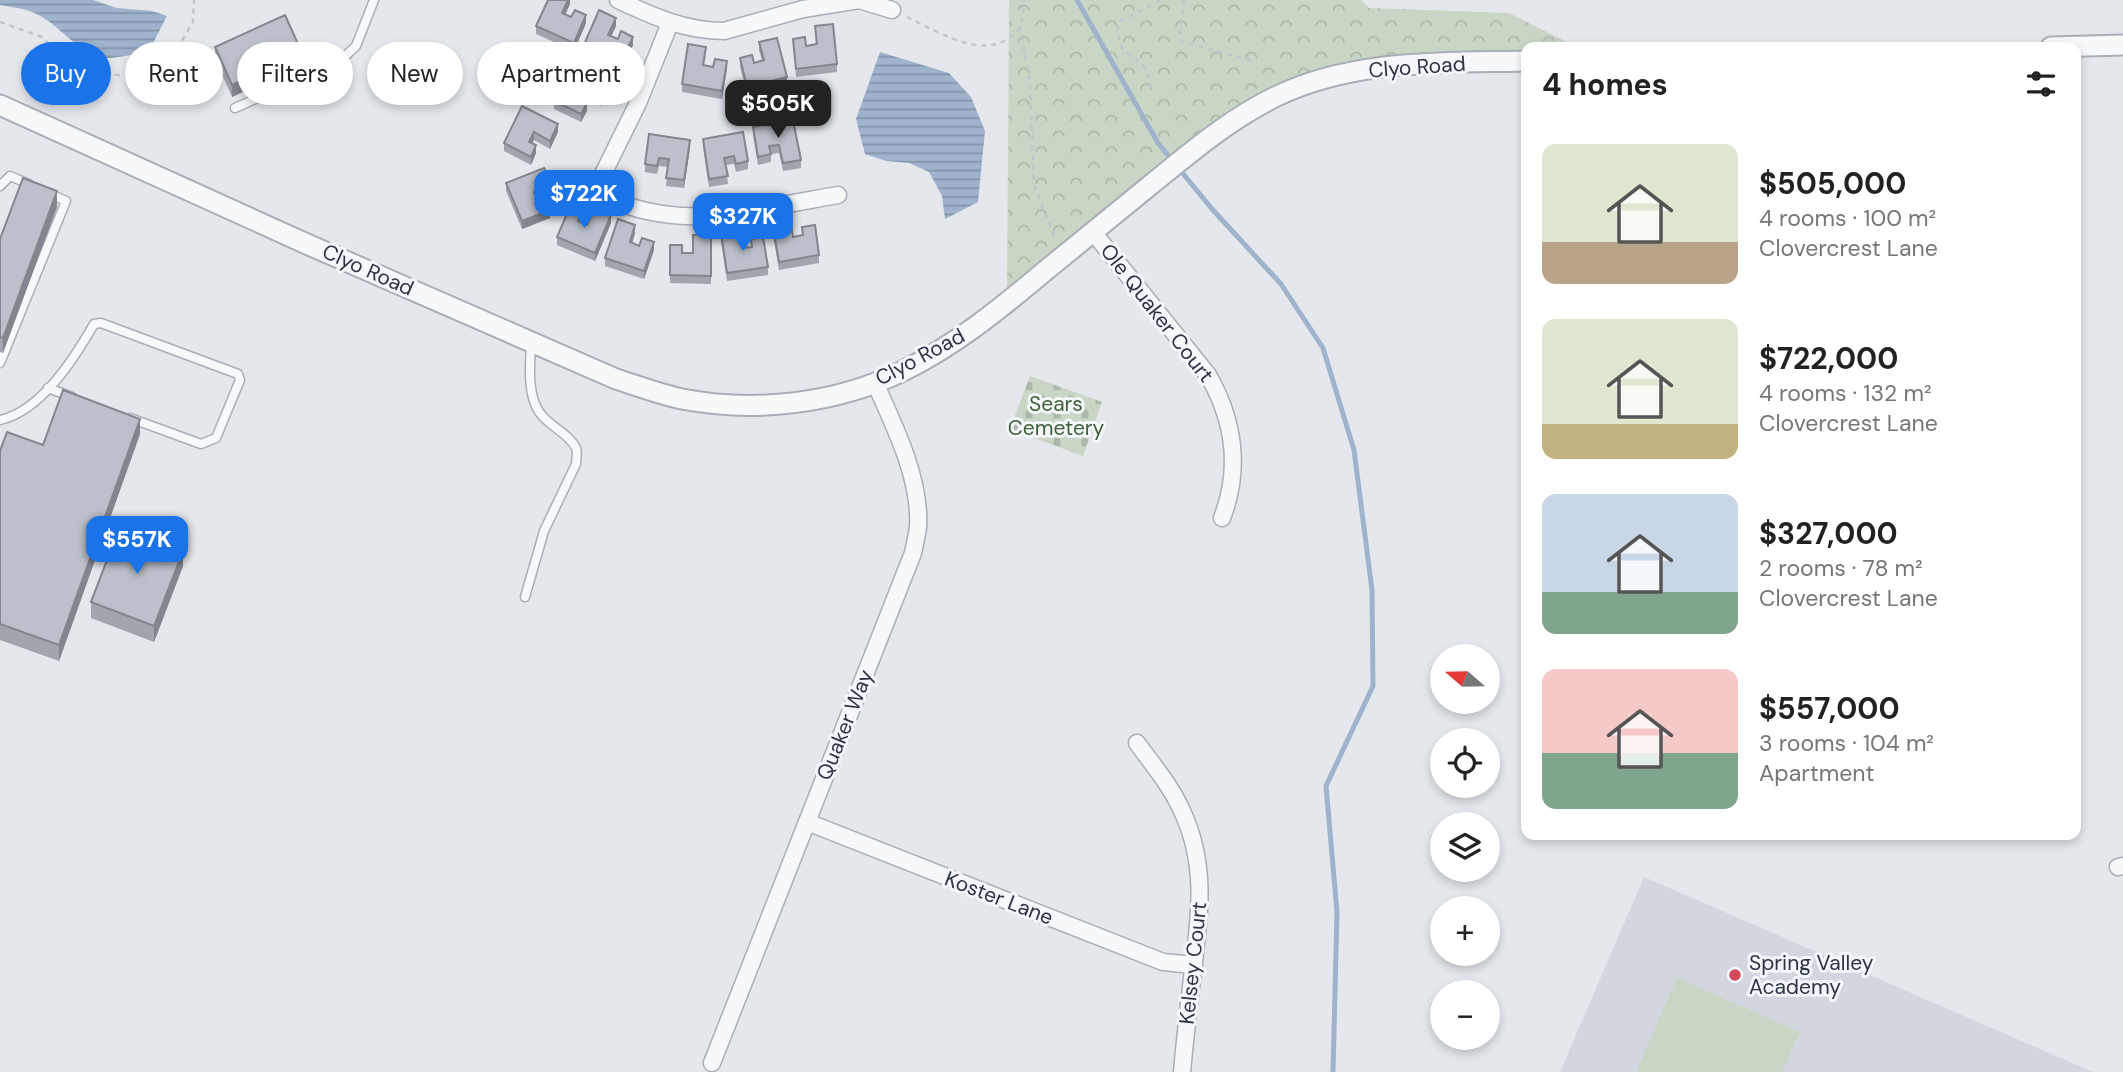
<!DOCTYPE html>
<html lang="en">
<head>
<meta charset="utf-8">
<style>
	:root { --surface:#fff; --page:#f2f2f2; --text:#222; --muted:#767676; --accent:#1a73e8 }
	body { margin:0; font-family:"DM Sans",sans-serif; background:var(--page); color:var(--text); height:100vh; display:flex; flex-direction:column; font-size:26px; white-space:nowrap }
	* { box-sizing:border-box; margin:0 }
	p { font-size:23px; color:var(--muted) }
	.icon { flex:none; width:38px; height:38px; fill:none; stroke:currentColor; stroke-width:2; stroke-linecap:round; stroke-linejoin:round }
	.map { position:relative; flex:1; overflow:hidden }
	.drawer { position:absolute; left:1521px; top:42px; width:560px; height:798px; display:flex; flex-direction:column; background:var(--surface); border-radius:14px; box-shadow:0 4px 10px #0003 }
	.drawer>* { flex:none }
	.banner { position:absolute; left:21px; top:42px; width:665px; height:63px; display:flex; gap:14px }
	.needle { width:46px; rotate:290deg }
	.fabs { position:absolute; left:1430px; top:644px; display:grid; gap:14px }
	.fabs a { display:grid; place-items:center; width:70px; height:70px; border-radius:50%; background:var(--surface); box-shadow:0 4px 10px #0003; font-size:35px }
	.price { position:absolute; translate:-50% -60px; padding:0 16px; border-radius:14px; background:var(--accent); color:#fff; font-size:23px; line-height:46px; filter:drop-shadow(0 2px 4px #0008) }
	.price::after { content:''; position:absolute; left:50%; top:42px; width:21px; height:16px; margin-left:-10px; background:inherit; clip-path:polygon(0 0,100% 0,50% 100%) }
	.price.current { background:#222; color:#fff }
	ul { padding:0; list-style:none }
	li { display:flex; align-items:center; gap:21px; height:175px; padding:0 21px }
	li span { display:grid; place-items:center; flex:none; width:196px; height:140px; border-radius:14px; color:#555 }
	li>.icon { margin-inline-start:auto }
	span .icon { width:84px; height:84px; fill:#fffc; stroke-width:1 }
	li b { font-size:30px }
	h2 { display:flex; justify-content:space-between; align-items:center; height:84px; padding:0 21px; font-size:30px }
	.pill { padding:0 24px; border-radius:32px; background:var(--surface); box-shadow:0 4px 10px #0003; font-size:24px; line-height:63px }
	.pill.current { background:var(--accent); color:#fff }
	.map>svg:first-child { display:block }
	.built { fill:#d2d6de }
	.forest { fill:url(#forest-crowns) }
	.cemetery { fill:url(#cemetery-stones) }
	.pitch { fill:#c9d6c5 }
	.water { fill:url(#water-rules) }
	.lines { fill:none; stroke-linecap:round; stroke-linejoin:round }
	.stream { stroke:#9fb4cc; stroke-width:5 }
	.service-casing { stroke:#a9aeb7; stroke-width:11 }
	.minor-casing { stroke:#a9aeb7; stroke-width:19 }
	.tertiary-casing { stroke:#a9aeb7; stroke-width:23 }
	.path { stroke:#c2c5cb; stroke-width:2.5; stroke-dasharray:5 5; stroke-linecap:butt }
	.service { stroke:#f7f8fa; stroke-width:8 }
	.minor { stroke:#f7f8fa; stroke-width:16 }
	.tertiary { stroke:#f7f8fa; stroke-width:19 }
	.wall { fill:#a1a5ae }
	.shaded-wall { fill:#83868d }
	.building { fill:#bbc0ca; stroke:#83868d; stroke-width:2 }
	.poi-dot { fill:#d1495b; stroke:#f4f6f9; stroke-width:2.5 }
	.labels { text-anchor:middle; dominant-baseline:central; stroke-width:6; stroke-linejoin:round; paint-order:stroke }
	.street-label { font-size:21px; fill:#2b3445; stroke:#f4f6f9 }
	.park-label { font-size:21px; fill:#3f6138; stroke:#f4f6f9 }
	.poi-label { font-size:21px; fill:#2b3445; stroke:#f4f6f9; text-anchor:start }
</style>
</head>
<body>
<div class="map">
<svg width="2123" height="1072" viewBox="0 0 2123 1072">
	<defs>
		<pattern id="forest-crowns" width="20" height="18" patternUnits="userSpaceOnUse" patternTransform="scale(1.75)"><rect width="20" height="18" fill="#c9d6c5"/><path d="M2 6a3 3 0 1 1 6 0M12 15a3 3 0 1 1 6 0" fill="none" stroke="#adb8ab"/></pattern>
		<pattern id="cemetery-stones" width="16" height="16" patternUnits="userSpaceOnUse" patternTransform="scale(1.75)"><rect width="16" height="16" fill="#c9d6c5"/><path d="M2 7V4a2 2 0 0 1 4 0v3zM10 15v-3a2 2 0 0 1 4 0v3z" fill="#adb8ab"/></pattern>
		<pattern id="water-rules" width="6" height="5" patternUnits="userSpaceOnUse" patternTransform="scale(1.75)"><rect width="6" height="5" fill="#9fb4cc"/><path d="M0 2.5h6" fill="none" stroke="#8293a7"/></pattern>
	</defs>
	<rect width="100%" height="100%" fill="#e4e7ec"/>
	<polygon class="built" points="1644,877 2093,1072 1560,1072"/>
	<polygon class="forest" points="1009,0 1361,0 1369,8 1509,13 1577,47 1526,47 1526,61 1428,64 1278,96 1007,302"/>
	<polygon class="cemetery" points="1030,376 1102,402 1083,456 1010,429"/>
	<polygon class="pitch" points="1677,978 1800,1032 1782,1072 1636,1072"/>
	<g class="water">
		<path d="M0,0H93L117,8L152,11L167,16L148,53C137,53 114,59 105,58C73,51 60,23 32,12C22,8 10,7 0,5Z"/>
		<polygon points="880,52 949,73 971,97 985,131 978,202 945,219 942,196 929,172 909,163 886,161 865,154 856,119"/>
	</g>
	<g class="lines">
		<polyline class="stream" points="1077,0 1158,143 1212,209 1281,284 1323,348 1354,450 1372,590 1373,686 1326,786 1337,912 1333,1072"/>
		<defs>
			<g id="service">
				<polyline points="235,108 339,62 356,46 374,0"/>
				<polyline points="0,186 10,176 29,184"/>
				<polyline points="0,363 66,201 48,193"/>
				<polyline points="48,388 72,397"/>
				<path d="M0,420C41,411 74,359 94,324L101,323L238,374L240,380L216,438L201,444L130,418"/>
				<path d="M525,597L544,531L576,464C576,459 578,452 576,448C569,432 543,425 535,404C528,386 530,364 531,345"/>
			</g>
			<g id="minor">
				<path d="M618,0C652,16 685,31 724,31L803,9L859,0L892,10"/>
				<path d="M670,23L638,103L603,174C603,180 603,185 606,190C618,211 675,217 698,216C745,213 792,203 838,195"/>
				<path d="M1093,232L1208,375C1234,420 1241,469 1222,518"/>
				<path d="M1137,743C1153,765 1171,786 1182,811C1207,864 1200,914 1193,970C1189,1004 1185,1038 1182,1072"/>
				<polyline points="807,822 1163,962 1194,965"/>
				<polyline points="2118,867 2123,866"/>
				<path d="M712,1063L913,553C915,544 917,535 918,527C921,479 894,425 875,383"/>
			</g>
			<g id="tertiary">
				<polyline points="2051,47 2123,45"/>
				<path d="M0,105L309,245L616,379C638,386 659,394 682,399C755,413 836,404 903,371C956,345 1001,308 1045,271C1079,243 1114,215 1148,187C1189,154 1229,119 1277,96C1354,59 1442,63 1526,61"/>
			</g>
		</defs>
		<use href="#service" class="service-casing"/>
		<use href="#minor" class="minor-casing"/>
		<use href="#tertiary" class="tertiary-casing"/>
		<g class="path">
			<polyline points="1184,0 1179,37 1182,42 1257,62"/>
			<path d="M907,17C934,30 976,56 1004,41C1011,38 1017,34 1020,27C1023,19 1023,8 1024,0"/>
			<polyline points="0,22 42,37 60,56 89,72 126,76 159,66 180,44 193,22 194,0"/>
			<polyline points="1020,26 1030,84 1034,185 1055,238"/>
			<path d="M1151,88C1144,57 1143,67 1122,48L1117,31L1119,22L1161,0"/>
		</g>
		<use href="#service" class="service"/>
		<use href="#minor" class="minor"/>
		<use href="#tertiary" class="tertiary"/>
	</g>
	<g class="wall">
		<polygon points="570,0 570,4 565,15 586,23 574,51 536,34 536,26"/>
		<polygon points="616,26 611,36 633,45 620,72 583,55 583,47"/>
		<polygon points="815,26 837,64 837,72 796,77 793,39 806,46 816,45"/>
		<polygon points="759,42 787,85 747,95 740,66 740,58 754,63 762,61 759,50"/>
		<polygon points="215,47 302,65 232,97 215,59"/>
		<polygon points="706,55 704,65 727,69 722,99 682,92 682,84"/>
		<polygon points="573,64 609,90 601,106 584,98 583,101 587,111 581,122 554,109 554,101"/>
		<polygon points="522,106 558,132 550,149 534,140 532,143 536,153 531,165 504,151 504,143"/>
		<polygon points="753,127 801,160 801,168 783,171 779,153 771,154 771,162 758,165 753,135"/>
		<polygon points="649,134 690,148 684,188 666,186 668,167 659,166 657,174 645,172 645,164"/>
		<polygon points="703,139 748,161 748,169 736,172 734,164 726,165 728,184 709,187 703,147"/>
		<polygon points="506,183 551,193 537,199 550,218 522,229 506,191"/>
		<polygon points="57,207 3,353 0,352 0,239"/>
		<polygon points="772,221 793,237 802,235 802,227 819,255 819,263 779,270 772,229"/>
		<polygon points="581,222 587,225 611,223 595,261 557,245 557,237"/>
		<polygon points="635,233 632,243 654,250 644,279 605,266 605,258"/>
		<polygon points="721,233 742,248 751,247 751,239 768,267 768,275 727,281 721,241"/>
		<polygon points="711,235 711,284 670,283 670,245 682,253 693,253"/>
		<polygon points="140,434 59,661 0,640 0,451"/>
		<polygon points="183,566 154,642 91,618 91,602"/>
	</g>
	<g class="shaded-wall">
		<polygon points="568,0 570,0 570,4 562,21 562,13"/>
		<polygon points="586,15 586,23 574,51 574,43"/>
		<polygon points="616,18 616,26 608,43 608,35"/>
		<polygon points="633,37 633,45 620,72 620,64"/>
		<polygon points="302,53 302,65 232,97 232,85"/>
		<polygon points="727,61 727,69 722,99 722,91"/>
		<polygon points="787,77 787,85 747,95 747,87"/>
		<polygon points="609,82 609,90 601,106 601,98"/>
		<polygon points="584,90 584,98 580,107 580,99"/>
		<polygon points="587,103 587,111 581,122 581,114"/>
		<polygon points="558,124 558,132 550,149 550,141"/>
		<polygon points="534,132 534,140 529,150 529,142"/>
		<polygon points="690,140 690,148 684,188 684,180"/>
		<polygon points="536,145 536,153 531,165 531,157"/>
		<polygon points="551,185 551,193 534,200 534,192"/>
		<polygon points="57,191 57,207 3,353 3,338"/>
		<polygon points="550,210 550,218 522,229 522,221"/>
		<polygon points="611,215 611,223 595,261 595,253"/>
		<polygon points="635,225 635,233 630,250 630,242"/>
		<polygon points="654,242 654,250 644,279 644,271"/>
		<polygon points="140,419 140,434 59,661 59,645"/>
		<polygon points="183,551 183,566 154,642 154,626"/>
	</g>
	<g class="building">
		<polygon points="548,0 568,0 562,13 571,17 575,10 586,15 574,43 536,26"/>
		<polygon points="599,10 616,18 608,35 618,39 621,31 633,37 620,64 583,47"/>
		<polygon points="285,15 302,53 232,85 215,47"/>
		<polygon points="833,24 837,64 796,69 793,39 805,37 806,46 817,44 815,26"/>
		<polygon points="777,38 787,77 747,87 740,58 752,55 754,63 764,60 759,42"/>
		<polygon points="688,44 706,47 703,65 713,67 715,59 727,61 722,91 682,84"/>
		<polygon points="573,64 609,82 601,98 584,90 580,99 587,103 581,114 554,101"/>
		<polygon points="522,106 558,124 550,141 534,132 529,142 536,145 531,157 504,143"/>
		<polygon points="793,120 801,160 783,163 779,145 769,146 771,154 758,157 753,127"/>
		<polygon points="743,132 748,161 736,164 734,156 724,158 728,176 709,179 703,139"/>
		<polygon points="649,134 690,140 684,180 666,178 669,159 659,158 657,166 645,164"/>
		<polygon points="544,168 551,185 534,192 538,201 545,198 550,210 522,221 506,183"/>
		<polygon points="23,178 57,191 3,338 0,337 0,239"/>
		<polygon points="595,208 611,215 595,253 557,237 569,209 581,214 578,221 587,225"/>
		<polygon points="618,219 635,225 630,242 639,246 642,238 654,242 644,271 605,258"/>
		<polygon points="790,219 793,237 803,235 802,227 815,225 819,255 779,262 772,221"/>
		<polygon points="739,230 742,248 752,247 751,239 763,237 768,267 727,273 721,233"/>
		<polygon points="693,235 711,235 711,276 670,275 670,245 682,245 682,253 693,253"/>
		<polygon points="63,390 140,419 59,645 0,624 0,451 7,432 43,445"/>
		<polygon points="120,526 183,551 154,626 91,602"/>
	</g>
	<circle class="poi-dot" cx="1735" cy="975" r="7"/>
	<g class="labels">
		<g class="street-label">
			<text transform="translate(1417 67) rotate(-4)">Clyo Road</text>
			<text transform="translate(368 270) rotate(24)">Clyo Road</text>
			<text transform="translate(1157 313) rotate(52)">Ole Quaker Court</text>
			<text transform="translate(920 357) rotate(-28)">Clyo Road</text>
			<text transform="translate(845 725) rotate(-68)">Quaker Way</text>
			<text transform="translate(999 898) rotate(21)">Koster Lane</text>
			<text transform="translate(1193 963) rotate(-84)">Kelsey Court</text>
		</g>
		<g class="park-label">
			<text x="1056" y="404">Sears<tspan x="1056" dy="24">Cemetery</tspan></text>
		</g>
		<g class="poi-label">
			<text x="1749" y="963">Spring Valley<tspan x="1749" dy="24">Academy</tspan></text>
		</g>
	</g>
</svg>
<div class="fabs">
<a><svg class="needle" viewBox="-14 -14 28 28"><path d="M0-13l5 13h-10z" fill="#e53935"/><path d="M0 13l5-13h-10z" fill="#767676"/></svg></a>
<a><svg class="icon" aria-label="locate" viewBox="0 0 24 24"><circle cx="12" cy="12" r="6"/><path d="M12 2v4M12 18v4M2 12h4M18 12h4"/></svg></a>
<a><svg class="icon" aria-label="layers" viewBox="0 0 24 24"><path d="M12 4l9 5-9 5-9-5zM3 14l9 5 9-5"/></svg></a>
<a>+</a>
<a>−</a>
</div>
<b class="price current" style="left:778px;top:140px">$505K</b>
<b class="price" style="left:584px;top:230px">$722K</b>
<b class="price" style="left:743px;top:253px">$327K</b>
<b class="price" style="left:137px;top:576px">$557K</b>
<div class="banner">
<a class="pill current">Buy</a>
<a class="pill">Rent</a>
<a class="pill">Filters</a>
<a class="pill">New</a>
<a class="pill">Apartment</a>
</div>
<section class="drawer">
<h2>4 homes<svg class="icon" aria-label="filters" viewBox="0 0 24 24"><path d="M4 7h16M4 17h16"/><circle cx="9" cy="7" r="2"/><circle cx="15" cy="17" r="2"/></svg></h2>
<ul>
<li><span style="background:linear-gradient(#dfe7d0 70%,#b9a48a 0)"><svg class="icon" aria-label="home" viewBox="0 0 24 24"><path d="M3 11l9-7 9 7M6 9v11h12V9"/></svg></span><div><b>$505,000</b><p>4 rooms · 100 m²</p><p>Clovercrest Lane</p></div></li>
<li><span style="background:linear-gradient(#dfe7d0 75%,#c2b280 0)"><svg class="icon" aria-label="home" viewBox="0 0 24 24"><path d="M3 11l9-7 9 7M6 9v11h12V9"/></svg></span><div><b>$722,000</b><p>4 rooms · 132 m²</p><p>Clovercrest Lane</p></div></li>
<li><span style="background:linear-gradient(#c9d6e8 70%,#7fa58c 0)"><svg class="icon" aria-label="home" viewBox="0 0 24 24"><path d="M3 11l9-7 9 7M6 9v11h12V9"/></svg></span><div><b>$327,000</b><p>2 rooms · 78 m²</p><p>Clovercrest Lane</p></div></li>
<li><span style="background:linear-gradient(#f6c9c9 60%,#7fa58c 0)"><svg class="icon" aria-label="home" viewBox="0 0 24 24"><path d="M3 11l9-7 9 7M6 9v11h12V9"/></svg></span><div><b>$557,000</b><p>3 rooms · 104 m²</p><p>Apartment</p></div></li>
</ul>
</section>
</div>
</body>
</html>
